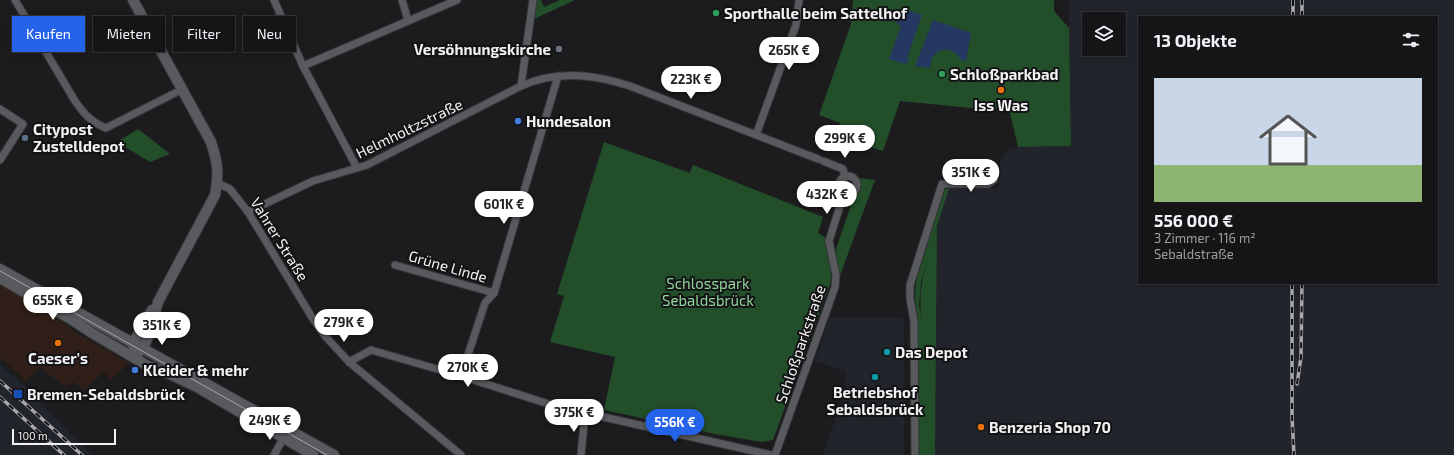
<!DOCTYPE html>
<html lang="de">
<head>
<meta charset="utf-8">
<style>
	:root { --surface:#151517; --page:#1e1e20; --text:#f1f3f6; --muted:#9d9fa1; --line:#343436; --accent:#2563eb }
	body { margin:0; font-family:"Exo 2",sans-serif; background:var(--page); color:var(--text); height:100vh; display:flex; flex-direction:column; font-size:15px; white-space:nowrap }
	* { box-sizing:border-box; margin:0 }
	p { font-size:13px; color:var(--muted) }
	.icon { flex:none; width:22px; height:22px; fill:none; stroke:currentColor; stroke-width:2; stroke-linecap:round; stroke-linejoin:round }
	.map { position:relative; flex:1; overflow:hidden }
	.sheet { position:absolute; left:1138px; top:16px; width:300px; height:268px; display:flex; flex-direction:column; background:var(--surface); border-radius:0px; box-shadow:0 2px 10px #0003,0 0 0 1px var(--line) }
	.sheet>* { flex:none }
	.banner { position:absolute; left:12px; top:16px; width:380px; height:36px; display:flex; gap:8px }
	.tools { position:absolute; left:1082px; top:12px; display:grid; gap:8px }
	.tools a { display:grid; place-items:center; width:44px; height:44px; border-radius:0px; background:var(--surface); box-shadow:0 2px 10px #0003,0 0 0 1px var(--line); font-size:20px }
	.scale { position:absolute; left:12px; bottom:10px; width:104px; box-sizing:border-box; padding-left:4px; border:2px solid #f2f2f4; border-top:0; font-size:11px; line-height:14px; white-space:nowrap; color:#f2f2f4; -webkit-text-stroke:3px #131316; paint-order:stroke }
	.price { position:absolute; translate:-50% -34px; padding:0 9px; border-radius:14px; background:#fff; color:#222; font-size:13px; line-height:26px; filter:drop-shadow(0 1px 2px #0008) }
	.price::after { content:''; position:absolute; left:50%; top:24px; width:12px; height:9px; margin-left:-6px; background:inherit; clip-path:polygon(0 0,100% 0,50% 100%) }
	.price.selected { background:var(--accent); color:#fff }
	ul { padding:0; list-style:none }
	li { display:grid; align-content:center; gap:8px; height:212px; padding:0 16px }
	li span { display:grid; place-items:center; height:124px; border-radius:0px; color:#555 }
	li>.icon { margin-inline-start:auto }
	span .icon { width:72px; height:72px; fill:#fffc; stroke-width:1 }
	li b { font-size:17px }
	h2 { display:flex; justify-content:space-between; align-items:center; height:48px; padding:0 16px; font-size:17px }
	.pill { padding:0 14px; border-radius:0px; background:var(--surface); box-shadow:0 2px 10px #0003,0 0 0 1px var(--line); font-size:14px; line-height:36px }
	.pill.selected { background:var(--accent); color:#fff }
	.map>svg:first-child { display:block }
	.commercial { fill:#301f18 }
	.built { fill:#22242c; fill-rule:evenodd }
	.green { fill:#234e2a }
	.forest { fill:#224e29 }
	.water { fill:#253862 }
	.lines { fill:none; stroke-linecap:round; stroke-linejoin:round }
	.street-casing { stroke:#353638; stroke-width:9 }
	.secondary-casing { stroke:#353638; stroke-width:12 }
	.street { stroke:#595a5e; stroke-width:7 }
	.secondary { stroke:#595a5e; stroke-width:10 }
	.tram { stroke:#a8a8ab; stroke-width:1 }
	.rail-casing { stroke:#a8a8ab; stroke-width:3.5 }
	.rail { stroke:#131316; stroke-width:2; stroke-dasharray:6; stroke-linecap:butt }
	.leisure-dot { fill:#2e9e5b; stroke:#131316; stroke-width:1.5 }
	.worship-dot { fill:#6b7280; stroke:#131316; stroke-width:1.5 }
	.food-dot { fill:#e8710a; stroke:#131316; stroke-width:1.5 }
	.shop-dot { fill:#3f7fe0; stroke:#131316; stroke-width:1.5 }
	.service-dot { fill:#5c6f8a; stroke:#131316; stroke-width:1.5 }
	.culture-dot { fill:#0f9aa8; stroke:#131316; stroke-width:1.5 }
	.transit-dot { fill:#1a4fb4; stroke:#131316; stroke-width:1.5 }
	.labels { text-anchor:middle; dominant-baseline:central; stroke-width:4; stroke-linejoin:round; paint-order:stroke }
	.poi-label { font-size:15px; font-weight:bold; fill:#f2f2f4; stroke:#131316; text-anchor:start }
	.street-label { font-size:15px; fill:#f2f2f4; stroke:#131316 }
	.park-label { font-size:15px; fill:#91d599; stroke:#131316 }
</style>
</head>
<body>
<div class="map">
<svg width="1454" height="455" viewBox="0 0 1454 455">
	<rect width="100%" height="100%" fill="#1c1c1f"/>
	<polygon class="commercial" points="0,284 50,312 73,331 129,363 111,380 104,372 84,390 72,381 66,387 40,367 26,381 0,357"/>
	<g class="built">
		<path d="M1069,0H1454V455H935L937,226L949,189L999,188L1000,162L1002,156L1008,150L1018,147L1071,146L1069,56ZM1139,17H1437V283H1139ZM1089,19H1119V49H1089Z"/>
		<polygon points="830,317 904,318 904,455 823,455 846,389 846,372 815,361"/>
		<polygon points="0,364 23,385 92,455 0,455"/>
	</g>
	<g class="green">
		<polygon points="537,0 541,0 544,7 560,0 575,0 534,19"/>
		<polygon points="853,0 1054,0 1054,11 1069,28 1071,146 1018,147 1009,109 971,108 900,101 883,151 836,135 840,123 819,115 851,24"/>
		<polygon points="138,129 170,154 150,162 117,142"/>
		<path d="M604,142L690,173L693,165L823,217L818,233L825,237C829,253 833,267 830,284L773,440L762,442L715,434L604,410L615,357L550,342L564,296L557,294Z"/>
		<path d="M937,226L935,455H919L918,423L922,320C916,288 928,257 937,226Z"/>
	</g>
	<g class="forest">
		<polygon points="859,178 875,180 838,281 836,249 854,196 857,191"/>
		<path d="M945,189H949L937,226L921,282L919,306L922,320L923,419L918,423V318C915,304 914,292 917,278Z"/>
	</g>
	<g class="water">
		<polygon points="894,10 906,11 907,10 922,15 907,58 909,59 907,63 906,63 905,64 889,59 901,26 894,21"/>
		<path d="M933,20L971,33L966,61L961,60C952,43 930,48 930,68L915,66Z"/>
	</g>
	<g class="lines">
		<defs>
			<g id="street">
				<path d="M15,0L75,101C84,114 91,122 106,128L181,90"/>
				<polyline points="274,0 303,66 357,168"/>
				<polyline points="402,0 408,20"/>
				<polyline points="303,66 457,0"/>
				<polyline points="521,86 533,0"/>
				<polyline points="0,109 23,124 0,160"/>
				<polyline points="756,135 796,25 799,0"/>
				<polyline points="823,161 843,169 845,177"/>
				<circle cx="848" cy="185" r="9"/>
				<polyline points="217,183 230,189 248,212 313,319 325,336 349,362 461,455"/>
				<path d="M248,212L313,181L367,165L521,86C557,70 593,74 630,86L818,159"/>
				<polyline points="395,265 494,293"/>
				<polyline points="349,362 371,350 461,376 555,406 771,455"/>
				<polyline points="461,376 485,303 494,293 558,76"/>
				<polyline points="274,455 284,437"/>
				<polyline points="581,455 585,413"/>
				<polyline points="775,455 835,287 836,275 829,241 844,193"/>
				<polyline points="915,455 914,322 910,298 910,285 942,184 988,184 994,180"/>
			</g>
			<g id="secondary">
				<path d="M133,0L211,142C218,164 219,172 215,195L158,302L148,337L143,348L134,357"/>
				<polyline points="0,269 334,455"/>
				<polyline points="0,278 74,321 92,333 148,366 172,375 197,387 313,455"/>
				<polyline points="134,349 133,343 152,310"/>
			</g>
		</defs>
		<use href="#street" class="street-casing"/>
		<use href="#secondary" class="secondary-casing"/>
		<use href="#street" class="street"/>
		<use href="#secondary" class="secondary"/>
		<polyline class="tram" points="0,271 327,455"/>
		<defs>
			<g id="rail">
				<polyline points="1293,0 1293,17"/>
				<polyline points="1302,17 1302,0"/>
				<polyline points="1292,283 1292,417 1294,455"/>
				<polyline points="0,381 82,455"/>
				<polyline points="1297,384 1301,357 1302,283"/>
				<polyline points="0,397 64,455"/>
			</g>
		</defs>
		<use href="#rail" class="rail-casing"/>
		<use href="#rail" class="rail"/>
	</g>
	<g class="leisure-dot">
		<circle cx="716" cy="13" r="4"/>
		<circle cx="942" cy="74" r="4"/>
	</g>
	<circle class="worship-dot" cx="559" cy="49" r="4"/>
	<g class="food-dot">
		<circle cx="1001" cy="90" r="4"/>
		<circle cx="58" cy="343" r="4"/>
		<circle cx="981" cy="427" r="4"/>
	</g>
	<g class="shop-dot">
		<circle cx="518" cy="121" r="4"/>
		<circle cx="135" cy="370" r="4"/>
	</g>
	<circle class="service-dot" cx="25" cy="138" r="4"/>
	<g class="culture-dot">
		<circle cx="887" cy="352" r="4"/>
		<circle cx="875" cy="377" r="4"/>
	</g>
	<rect class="transit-dot" x="13" y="389" width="10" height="10" rx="2"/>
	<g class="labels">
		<g class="poi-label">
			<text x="724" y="13">Sporthalle beim Sattelhof</text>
			<text x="551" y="49" text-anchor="end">Versöhnungskirche</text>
			<text x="950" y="74">Schloßparkbad</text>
			<text x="1001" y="105" text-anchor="middle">Iss Was</text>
			<text x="526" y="121">Hundesalon</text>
			<text x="33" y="129">Citypost<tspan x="33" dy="17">Zustelldepot</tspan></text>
			<text x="895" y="352">Das Depot</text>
			<text x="58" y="358" text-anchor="middle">Caeser's</text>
			<text x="143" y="370">Kleider &amp; mehr</text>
			<text x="875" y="392" text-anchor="middle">Betriebshof<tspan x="875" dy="17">Sebaldsbrück</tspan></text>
			<text x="27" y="394">Bremen-Sebaldsbrück</text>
			<text x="989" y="427">Benzeria Shop 70</text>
		</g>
		<g class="street-label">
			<text transform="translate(409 128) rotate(-26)">Helmholtzstraße</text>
			<text transform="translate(280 239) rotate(58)">Vahrer Straße</text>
			<text transform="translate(448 266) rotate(16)">Grüne Linde</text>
			<text transform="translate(800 344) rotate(-71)">Schloßparkstraße</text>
		</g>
		<g class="park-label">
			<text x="708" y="283">Schlosspark<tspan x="708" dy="17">Sebaldsbrück</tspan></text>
		</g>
	</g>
</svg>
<div class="tools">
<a><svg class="icon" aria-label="layers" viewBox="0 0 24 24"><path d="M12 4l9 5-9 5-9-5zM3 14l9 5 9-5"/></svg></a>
</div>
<div class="scale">100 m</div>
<b class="price" style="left:789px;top:71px">265K €</b>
<b class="price" style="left:691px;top:100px">223K €</b>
<b class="price" style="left:845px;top:159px">299K €</b>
<b class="price" style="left:971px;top:193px">351K €</b>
<b class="price" style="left:827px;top:215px">432K €</b>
<b class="price" style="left:504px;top:225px">601K €</b>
<b class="price" style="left:53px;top:321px">655K €</b>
<b class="price" style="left:344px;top:343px">279K €</b>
<b class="price" style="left:162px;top:346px">351K €</b>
<b class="price" style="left:468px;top:388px">270K €</b>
<b class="price" style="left:574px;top:433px">375K €</b>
<b class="price" style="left:270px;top:441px">249K €</b>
<b class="price selected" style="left:675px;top:443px">556K €</b>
<div class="banner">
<a class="pill selected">Kaufen</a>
<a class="pill">Mieten</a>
<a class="pill">Filter</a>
<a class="pill">Neu</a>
</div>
<section class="sheet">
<h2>13 Objekte<svg class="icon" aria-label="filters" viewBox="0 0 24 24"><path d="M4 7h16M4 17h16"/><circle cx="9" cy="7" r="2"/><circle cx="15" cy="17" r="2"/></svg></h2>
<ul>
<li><span style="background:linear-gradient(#c9d6e8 70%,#8fb573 0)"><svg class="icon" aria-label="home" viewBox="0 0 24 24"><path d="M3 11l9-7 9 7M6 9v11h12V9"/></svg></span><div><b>556 000 €</b><p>3 Zimmer · 116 m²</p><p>Sebaldstraße</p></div></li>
</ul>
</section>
</div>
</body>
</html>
